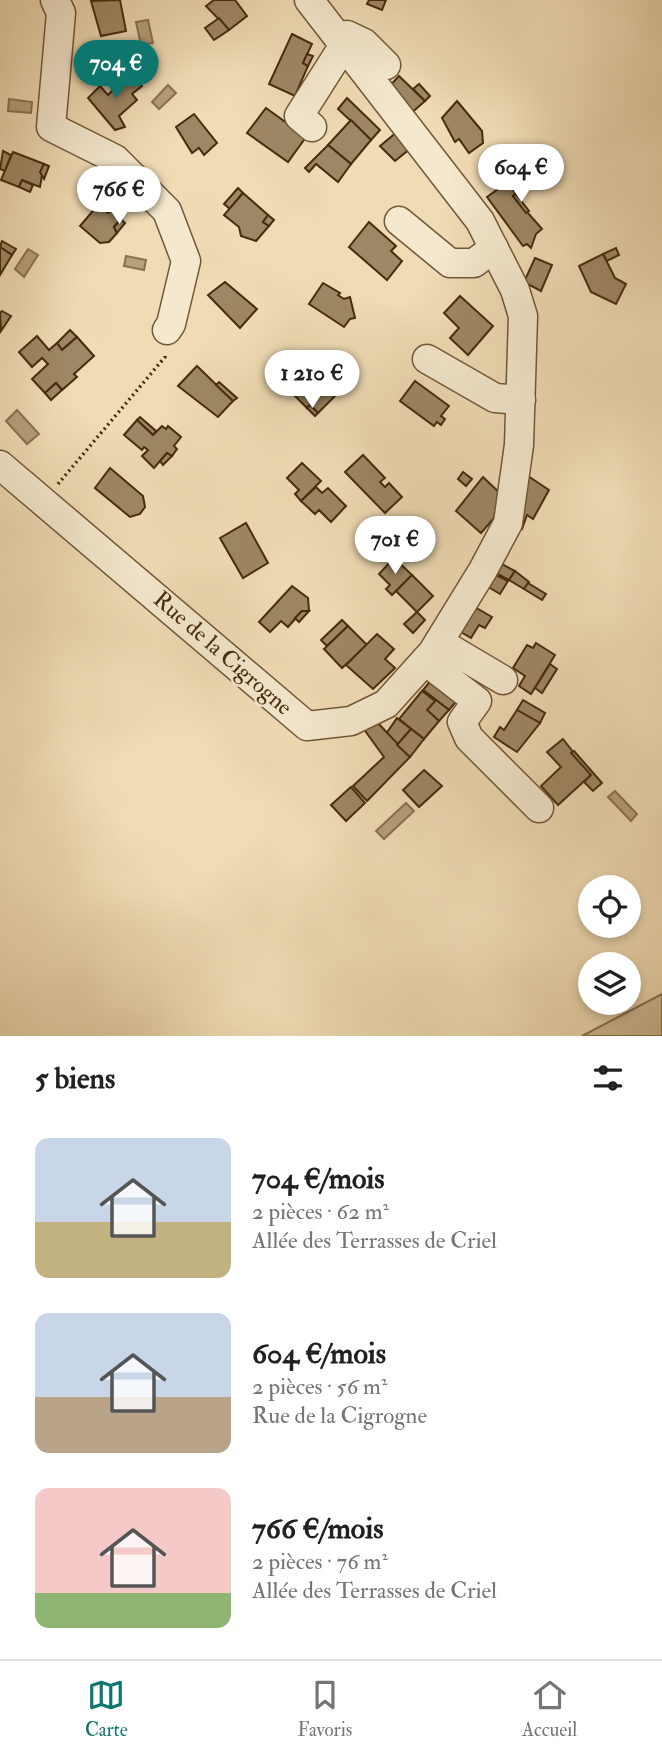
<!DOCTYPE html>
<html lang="fr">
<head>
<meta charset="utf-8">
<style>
	:root { --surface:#fff; --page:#f2f2f2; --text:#202124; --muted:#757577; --line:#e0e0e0; --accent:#0f766e }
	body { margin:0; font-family:"IM FELL Double Pica",serif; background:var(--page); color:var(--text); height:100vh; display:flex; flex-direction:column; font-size:26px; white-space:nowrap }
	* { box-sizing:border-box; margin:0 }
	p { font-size:23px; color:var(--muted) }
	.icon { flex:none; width:38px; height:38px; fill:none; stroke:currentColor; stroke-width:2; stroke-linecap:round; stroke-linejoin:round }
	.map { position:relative; height:1036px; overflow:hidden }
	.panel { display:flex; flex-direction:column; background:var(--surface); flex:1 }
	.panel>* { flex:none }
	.fabs { position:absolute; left:578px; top:875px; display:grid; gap:14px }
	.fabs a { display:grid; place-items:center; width:63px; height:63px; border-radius:50%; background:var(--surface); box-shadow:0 4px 10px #0003; font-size:35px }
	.price { position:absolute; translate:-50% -60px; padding:0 16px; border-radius:24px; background:#fff; color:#222; font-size:23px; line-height:46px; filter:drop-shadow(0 2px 4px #0008) }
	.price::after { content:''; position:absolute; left:50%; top:42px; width:21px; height:16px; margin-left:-10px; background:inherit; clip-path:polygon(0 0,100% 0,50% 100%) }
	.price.current { background:var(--accent); color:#fff }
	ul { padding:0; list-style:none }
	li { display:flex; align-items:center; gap:21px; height:175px; padding:0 35px }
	li span { display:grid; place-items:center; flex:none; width:196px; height:140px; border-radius:14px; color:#555 }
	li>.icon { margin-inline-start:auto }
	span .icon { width:84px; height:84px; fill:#fffc; stroke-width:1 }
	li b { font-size:30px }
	h2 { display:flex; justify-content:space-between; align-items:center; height:84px; padding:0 35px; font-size:30px }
	.tabs { display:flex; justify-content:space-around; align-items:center; height:98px; border-top:2px solid var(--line); background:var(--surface); font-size:19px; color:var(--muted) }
	.tabs a { display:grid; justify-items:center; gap:4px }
	.tabs .current { color:var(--accent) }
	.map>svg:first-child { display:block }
	.green { fill:#d2bd98; stroke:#8c7452; stroke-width:2 }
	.water { fill:#b69f7b; stroke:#89714f; stroke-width:2 }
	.building { fill:#9e8764; stroke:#462b0d; stroke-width:2 }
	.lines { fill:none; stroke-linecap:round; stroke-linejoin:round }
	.minor-casing { stroke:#705737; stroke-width:31 }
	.path { stroke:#462b0d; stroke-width:3.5; stroke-dasharray:2 3.5; stroke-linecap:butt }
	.minor { stroke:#f5e8ce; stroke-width:28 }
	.labels { text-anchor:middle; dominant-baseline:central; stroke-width:5; stroke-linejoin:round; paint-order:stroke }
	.street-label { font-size:23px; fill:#462b0d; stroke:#f5e8ce }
</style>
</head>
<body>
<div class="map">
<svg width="662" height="1036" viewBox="0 0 662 1036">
	<rect width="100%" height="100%" fill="#efdbb4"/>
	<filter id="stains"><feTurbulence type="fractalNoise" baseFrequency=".00286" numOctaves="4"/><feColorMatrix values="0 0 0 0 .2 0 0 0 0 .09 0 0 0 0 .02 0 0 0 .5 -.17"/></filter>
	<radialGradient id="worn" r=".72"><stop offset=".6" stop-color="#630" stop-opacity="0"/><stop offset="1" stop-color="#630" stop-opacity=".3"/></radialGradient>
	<polygon class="green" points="662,994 662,1036 582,1036"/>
	<g class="water">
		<polygon points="148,20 153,43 141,45 136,22"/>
		<polygon points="168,85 176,93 159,109 152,102"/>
		<polygon points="9,99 32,102 31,113 8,111"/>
		<polygon points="28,249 38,255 24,277 15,269"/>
		<polygon points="126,256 146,260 144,270 124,266"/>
		<polygon points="17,410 39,434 27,444 6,421"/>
		<polygon points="615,791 637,814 631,821 608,797"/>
		<polygon points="406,803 414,811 384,839 376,831"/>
	</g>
	<g class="building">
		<polygon points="120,0 126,31 101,36 91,1"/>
		<polygon points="214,0 235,0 247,16 229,30 206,6"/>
		<polygon points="369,0 386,0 382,10 367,4"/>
		<polygon points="219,18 229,30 214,40 205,28"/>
		<polygon points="292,34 312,44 303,63 308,66 295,96 269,84"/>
		<polygon points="307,54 313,56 308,66 303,63"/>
		<polygon points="130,72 142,86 132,94 137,100 119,116 125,127 115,130 88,98 100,86 108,95"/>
		<polygon points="399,76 425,101 408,116 386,90"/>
		<polygon points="419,84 430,96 425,101 413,89"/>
		<polygon points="347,98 380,130 371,140 338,109"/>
		<polygon points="457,101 482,131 483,143 469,153 459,139 455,142 442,118"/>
		<polygon points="266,108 306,137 288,162 247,133"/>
		<polygon points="194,114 217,143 204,155 199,148 192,153 176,127"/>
		<polygon points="351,120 371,140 351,164 328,145"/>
		<polygon points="403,127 416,144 395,161 380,146"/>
		<polygon points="328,145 351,164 338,182 316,164 309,172 305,168"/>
		<polygon points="3,151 11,155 5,171 0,169"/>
		<polygon points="13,152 44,164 40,187 22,180 19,187 1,180"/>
		<polygon points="44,164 49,166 44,179 40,172"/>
		<polygon points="22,180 33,185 30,192 19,187"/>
		<polygon points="508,182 516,194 513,196 542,229 536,234 531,248 527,244 523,246 487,197"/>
		<polygon points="238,188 243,193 230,209 224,204"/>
		<polygon points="243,193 268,215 263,222 269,226 256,241 241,236 239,227 224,215"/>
		<polygon points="516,194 529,211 526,213 513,196"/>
		<polygon points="105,200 113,207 108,213 100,206"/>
		<polygon points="98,205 108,213 112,209 122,218 114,227 117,233 109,242 100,243 80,226"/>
		<polygon points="268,215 274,220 269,226 263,222"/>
		<polygon points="121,219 125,223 117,233 114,227"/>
		<polygon points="369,222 396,246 391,251 402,261 387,280 349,247"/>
		<polygon points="2,241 16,249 12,255 0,247"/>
		<polygon points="0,247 12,255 0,275"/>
		<polygon points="616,248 619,255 607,261 603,254"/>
		<polygon points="603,254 615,278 626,284 616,304 591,292 579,266"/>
		<polygon points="535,258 552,265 541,291 524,282"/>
		<polygon points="225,282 257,309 240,328 208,295"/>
		<polygon points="323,283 340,293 338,295 344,299 350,297 355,318 350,319 344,327 309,304"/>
		<polygon points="460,296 493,326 468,355 450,338 459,328 444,313"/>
		<polygon points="2,311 11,316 1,331 0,313"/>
		<polygon points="70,330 77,337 62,350 57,343"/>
		<polygon points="37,336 49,350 57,343 62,350 77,337 94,356 74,374 77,377 62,390 56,383 45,393 32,379 48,364 42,358 32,367 19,352"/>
		<polygon points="197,366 233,401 218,417 178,386"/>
		<polygon points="304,368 321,391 330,386 336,390 335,396 318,413 310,405 307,408 286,387"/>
		<polygon points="415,381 449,406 441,416 445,419 441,425 437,422 434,426 400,401"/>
		<polygon points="219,382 237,398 233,401 216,385"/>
		<polygon points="56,383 62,390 51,400 45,393"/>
		<polygon points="310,405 318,413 315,416 307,408"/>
		<polygon points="140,417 156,431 153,435 137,420"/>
		<polygon points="137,420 153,435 162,426 166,429 168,426 181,437 174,446 177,449 172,456 167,453 154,468 142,456 148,450 144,447 142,450 124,435"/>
		<polygon points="167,453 172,456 163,465 160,461"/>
		<polygon points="363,455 385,478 380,482 385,487 389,483 402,497 385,513 345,472"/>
		<polygon points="302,463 321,481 301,501 295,494 299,490 287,478"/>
		<polygon points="110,468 143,496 145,507 140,514 130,517 95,488"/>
		<polygon points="463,472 472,479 466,486 458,479"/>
		<polygon points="528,476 549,490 533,519 527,515 522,529 513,524"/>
		<polygon points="483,477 503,496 501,510 481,533 456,511"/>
		<polygon points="316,487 322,493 328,488 346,506 331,522 319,510 315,514 301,501"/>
		<polygon points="246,523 268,563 243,578 220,538"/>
		<polygon points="394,558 412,575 392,595 386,589 390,585 379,574"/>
		<polygon points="498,562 515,571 509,580 493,571"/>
		<polygon points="515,571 529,582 524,589 509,580"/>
		<polygon points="492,573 508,581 500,594 485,585"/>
		<polygon points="412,575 433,596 417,612 396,591"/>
		<polygon points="528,583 546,594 542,600 524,589"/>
		<polygon points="292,586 308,598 309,611 302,611 288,627 281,621 270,632 259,622"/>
		<polygon points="473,606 492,617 485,628 479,625 471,638 459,631"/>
		<polygon points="302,611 309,611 299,622 295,618"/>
		<polygon points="417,612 425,620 413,633 404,624"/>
		<polygon points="342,620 348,626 327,646 321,640"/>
		<polygon points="348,626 367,645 342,668 324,649"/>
		<polygon points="377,634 394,649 385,659 395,668 373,689 346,665"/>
		<polygon points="536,643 555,655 531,694 519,686 525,676 513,668 527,645 533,648"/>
		<polygon points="550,664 557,669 542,693 535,688"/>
		<polygon points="433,678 459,698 449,710 423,690"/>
		<polygon points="423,690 449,710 439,721 427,710 435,701"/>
		<polygon points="422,691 435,701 427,710 439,721 424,739 399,719"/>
		<polygon points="523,700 545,713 540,723 517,710"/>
		<polygon points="517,710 540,723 517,752 494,737 500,727 504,730"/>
		<polygon points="397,718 411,729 397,745 386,734"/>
		<polygon points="377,722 410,757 367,801 353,786 384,757 363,728"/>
		<polygon points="411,729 424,739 410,757 397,745"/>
		<polygon points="563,739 591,775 558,805 541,786 561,767 547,752"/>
		<polygon points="574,751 602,783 593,791 584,782 591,775 571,753"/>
		<polygon points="424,770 442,786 419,807 403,790"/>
		<polygon points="351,787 365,803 346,821 331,805"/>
	</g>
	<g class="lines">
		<defs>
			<g id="minor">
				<polyline points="55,0 61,13 51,127 115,159 167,211 186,261 171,324 167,330"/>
				<polyline points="347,35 364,43 386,65"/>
				<polyline points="312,127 299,116 344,45"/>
				<polyline points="399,221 450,263 474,263 494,248"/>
				<polyline points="427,359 495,398 521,400"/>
				<polyline points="0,465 307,726 351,721 386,704 432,653 483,570 508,523 519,445 523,316 515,290 480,221 309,0"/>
				<polyline points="439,642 503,680"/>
				<polyline points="425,661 477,701 462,722 469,738 539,808"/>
			</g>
		</defs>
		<use href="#minor" class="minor-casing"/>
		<polyline class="path" points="58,484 165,357 165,353"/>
		<use href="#minor" class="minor"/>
	</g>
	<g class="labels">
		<g class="street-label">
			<text transform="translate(223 653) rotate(41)">Rue de la Cigrogne</text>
		</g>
	</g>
	<rect width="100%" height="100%" filter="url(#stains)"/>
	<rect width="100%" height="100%" fill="url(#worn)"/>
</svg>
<div class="fabs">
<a><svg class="icon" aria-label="locate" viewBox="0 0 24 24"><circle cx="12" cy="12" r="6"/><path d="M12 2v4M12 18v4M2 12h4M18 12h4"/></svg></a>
<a><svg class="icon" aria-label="layers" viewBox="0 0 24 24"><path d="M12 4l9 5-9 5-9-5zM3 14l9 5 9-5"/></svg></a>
</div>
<b class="price current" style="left:116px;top:100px">704 €</b>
<b class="price" style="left:521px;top:204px">604 €</b>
<b class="price" style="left:119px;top:226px">766 €</b>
<b class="price" style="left:312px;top:410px">1 210 €</b>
<b class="price" style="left:395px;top:576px">701 €</b>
</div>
<section class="panel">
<h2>5 biens<svg class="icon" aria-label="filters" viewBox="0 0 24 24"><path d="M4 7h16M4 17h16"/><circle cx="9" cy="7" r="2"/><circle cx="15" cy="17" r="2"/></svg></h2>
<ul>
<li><span style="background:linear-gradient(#c9d6e8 60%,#c2b280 0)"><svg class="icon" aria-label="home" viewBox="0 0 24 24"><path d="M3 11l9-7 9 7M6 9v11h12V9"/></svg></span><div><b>704 €/mois</b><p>2 pièces · 62 m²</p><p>Allée des Terrasses de Criel</p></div></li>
<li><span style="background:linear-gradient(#c9d6e8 60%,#b9a48a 0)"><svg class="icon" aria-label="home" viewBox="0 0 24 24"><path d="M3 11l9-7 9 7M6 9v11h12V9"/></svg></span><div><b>604 €/mois</b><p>2 pièces · 56 m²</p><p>Rue de la Cigrogne</p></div></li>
<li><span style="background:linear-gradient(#f6c9c9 75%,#8fb573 0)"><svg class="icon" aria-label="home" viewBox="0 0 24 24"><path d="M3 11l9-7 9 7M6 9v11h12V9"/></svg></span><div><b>766 €/mois</b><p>2 pièces · 76 m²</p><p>Allée des Terrasses de Criel</p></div></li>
</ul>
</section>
<nav class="tabs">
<a class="current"><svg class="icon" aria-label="map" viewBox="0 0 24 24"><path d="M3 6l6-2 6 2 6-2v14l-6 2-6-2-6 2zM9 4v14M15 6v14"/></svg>Carte</a>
<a><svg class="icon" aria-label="saved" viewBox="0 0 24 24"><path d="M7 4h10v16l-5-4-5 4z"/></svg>Favoris</a>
<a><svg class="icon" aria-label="home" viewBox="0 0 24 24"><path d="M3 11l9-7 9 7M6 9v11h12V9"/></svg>Accueil</a>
</nav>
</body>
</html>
